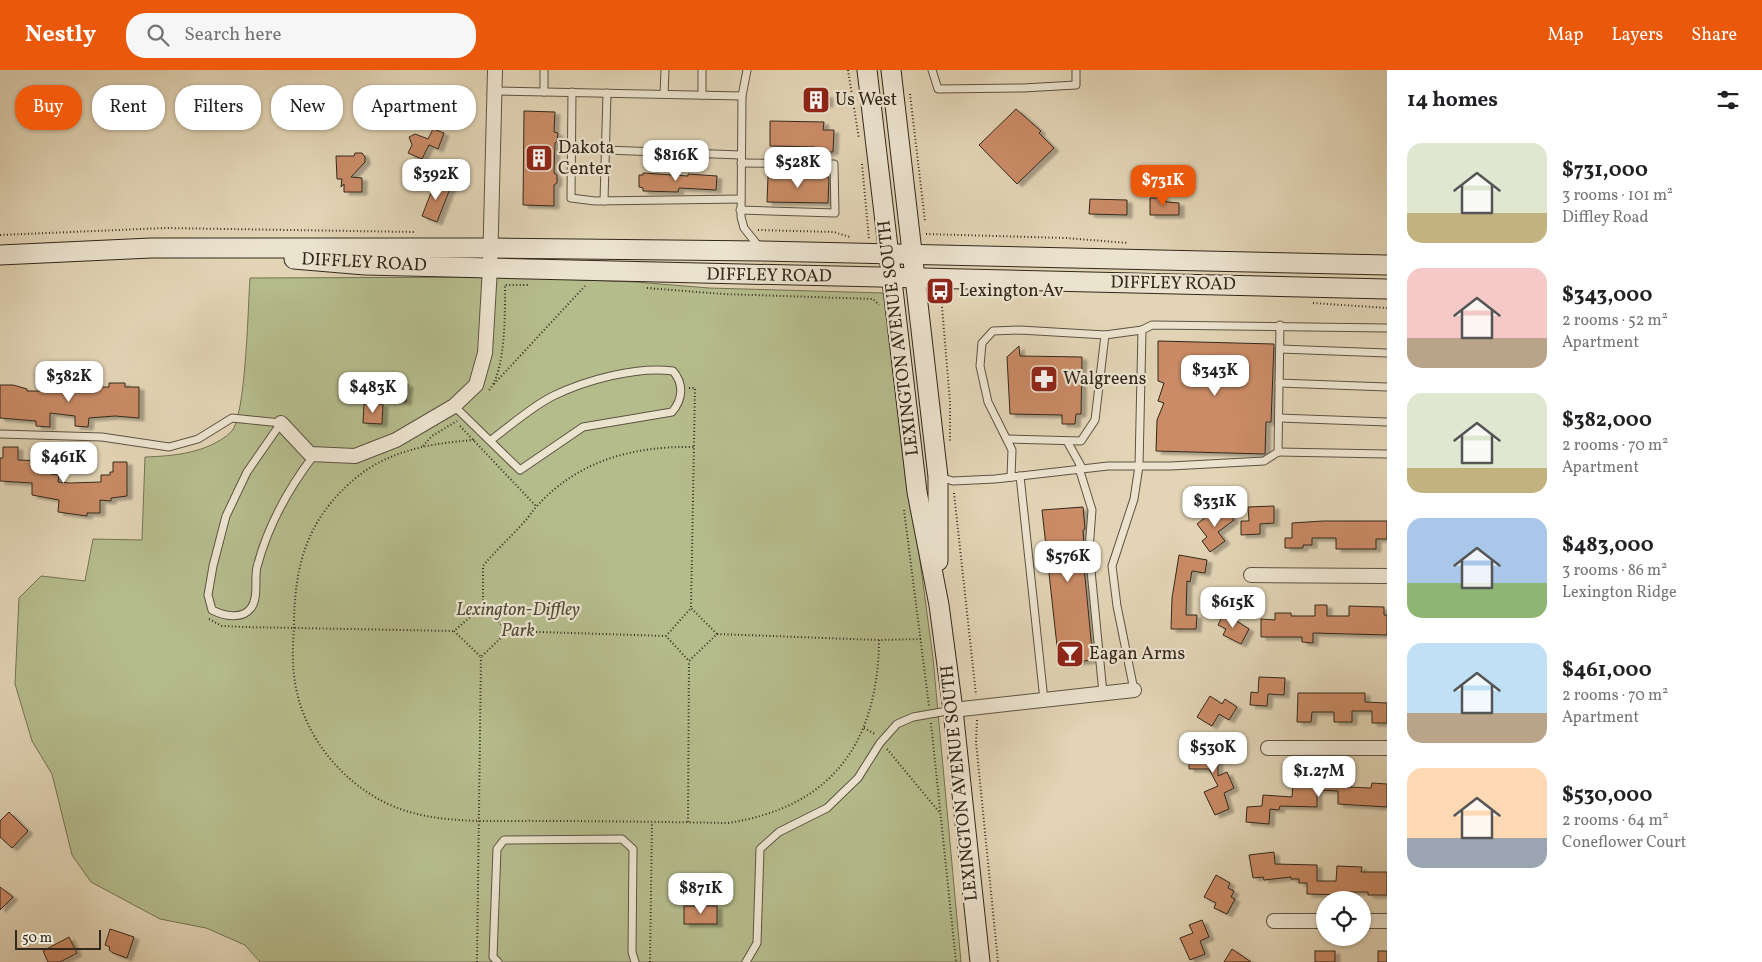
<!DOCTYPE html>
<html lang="en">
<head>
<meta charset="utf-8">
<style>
	:root { --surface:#fff; --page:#f6f6f6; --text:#202124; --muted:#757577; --accent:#ea580c }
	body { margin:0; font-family:Vollkorn,serif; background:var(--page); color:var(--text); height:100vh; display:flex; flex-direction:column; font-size:19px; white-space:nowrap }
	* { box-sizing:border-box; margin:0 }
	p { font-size:16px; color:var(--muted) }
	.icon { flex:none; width:28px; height:28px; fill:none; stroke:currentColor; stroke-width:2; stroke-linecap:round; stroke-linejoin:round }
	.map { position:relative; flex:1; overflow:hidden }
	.side { display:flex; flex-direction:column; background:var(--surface); width:375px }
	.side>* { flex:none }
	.banner { position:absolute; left:15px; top:15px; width:475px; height:45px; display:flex; gap:10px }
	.fabs { position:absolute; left:1316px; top:821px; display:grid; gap:10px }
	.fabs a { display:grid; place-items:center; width:55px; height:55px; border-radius:50%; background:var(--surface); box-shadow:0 1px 4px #0004; font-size:25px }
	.scale { position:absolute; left:15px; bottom:12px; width:86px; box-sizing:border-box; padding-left:5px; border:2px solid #32281b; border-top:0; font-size:14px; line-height:18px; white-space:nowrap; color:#32281b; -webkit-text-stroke:4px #ece3cf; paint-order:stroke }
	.price { position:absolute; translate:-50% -42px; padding:0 11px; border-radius:10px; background:#fff; color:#222; font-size:16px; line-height:32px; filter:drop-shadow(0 1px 2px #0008) }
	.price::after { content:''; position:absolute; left:50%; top:30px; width:15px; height:11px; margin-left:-8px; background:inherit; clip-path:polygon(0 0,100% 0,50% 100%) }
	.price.selected { background:var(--accent); color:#fff }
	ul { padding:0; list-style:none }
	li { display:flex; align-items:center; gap:15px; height:125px; padding:0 20px }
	li span { display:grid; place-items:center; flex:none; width:140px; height:100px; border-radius:15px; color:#555 }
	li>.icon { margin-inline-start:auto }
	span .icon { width:60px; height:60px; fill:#fffc; stroke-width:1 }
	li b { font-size:21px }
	h2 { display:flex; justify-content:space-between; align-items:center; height:60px; padding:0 20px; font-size:21px }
	.tag { padding:0 18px; border-radius:20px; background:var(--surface); box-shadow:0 1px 4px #0004; font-size:18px; line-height:45px }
	.tag.selected { background:var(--accent); color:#fff }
	header { display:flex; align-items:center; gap:30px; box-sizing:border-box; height:70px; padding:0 25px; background:var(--accent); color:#fff }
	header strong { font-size:24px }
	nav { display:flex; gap:28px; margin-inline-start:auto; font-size:18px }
	.search { width:350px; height:45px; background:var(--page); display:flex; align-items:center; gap:12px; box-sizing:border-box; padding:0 18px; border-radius:20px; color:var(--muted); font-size:19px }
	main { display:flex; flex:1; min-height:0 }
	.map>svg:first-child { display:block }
	.green { fill:#b5bc8c; stroke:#747254 }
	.building { fill:#ca8b66; stroke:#32281b; filter:url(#shadow) }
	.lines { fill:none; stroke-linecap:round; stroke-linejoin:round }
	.lane-casing { stroke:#5e5342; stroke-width:9 }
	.street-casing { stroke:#5e5342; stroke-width:16 }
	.secondary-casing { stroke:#32281b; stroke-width:21 }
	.path { stroke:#32281b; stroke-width:2; stroke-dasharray:1 2.5; stroke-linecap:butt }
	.lane { stroke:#ece3cf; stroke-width:7 }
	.street { stroke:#ece3cf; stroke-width:14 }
	.secondary { stroke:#ece3cf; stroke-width:19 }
	.labels { text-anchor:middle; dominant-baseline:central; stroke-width:4.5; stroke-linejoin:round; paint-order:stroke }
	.poi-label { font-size:18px; fill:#32281b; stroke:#ece3cf; text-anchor:start }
	.street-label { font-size:18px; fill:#32281b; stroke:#ece3cf }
	.park-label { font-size:18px; font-style:italic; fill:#534d37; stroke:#ece3cf }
</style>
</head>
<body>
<header>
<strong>Nestly</strong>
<div class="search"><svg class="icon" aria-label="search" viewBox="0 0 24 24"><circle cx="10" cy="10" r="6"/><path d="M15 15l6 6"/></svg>Search here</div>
<nav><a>Map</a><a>Layers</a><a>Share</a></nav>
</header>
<main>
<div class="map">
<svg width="1387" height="892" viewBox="0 0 1387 892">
	<defs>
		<filter id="shadow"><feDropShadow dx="5" dy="3" stdDeviation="1" flood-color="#0004"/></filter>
	</defs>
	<rect width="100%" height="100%" fill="#e2d4b5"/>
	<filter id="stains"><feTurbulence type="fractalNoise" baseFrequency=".004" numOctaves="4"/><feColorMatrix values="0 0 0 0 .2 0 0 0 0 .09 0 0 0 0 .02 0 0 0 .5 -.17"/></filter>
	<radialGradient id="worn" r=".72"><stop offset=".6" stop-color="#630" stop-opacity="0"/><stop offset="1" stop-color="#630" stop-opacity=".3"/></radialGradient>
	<path class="green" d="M510,207L636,212L709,218L884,223L933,588L961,892H260L245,875L206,858L160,849L91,812L72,785L52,704L32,671L15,614L19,528L41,506L85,511L93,469L142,470L145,387C174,386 208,383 231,362C246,348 248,235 250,208Z"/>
	<g class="building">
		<polygon points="436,17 455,18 455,33 459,34 457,52 446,52 446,36 436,35"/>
		<rect x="805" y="25" width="23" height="9"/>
		<polygon points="1016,39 1041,61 1039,63 1054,78 1017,114 979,75"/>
		<polygon points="524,41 555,42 554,62 558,63 557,71 555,73 554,103 557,105 557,113 554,115 554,136 523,135"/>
		<polygon points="770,51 824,52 823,60 834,60 833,82 815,82 815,77 770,76"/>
		<polygon points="433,59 444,63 438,79 429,75 422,89 408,83 412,75 409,67 415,64 428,69"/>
		<polygon points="355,83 362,83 365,87 365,92 351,107 362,108 362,122 344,122 344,114 341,117 342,109 337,109 336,86 354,86"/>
		<polygon points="643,103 688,106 688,104 717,106 716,120 679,118 678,122 643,121 643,118 639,117 639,105 643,105"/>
		<polygon points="768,106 829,107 828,133 767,132"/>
		<polygon points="436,110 451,116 437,152 422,146"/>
		<polygon points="1150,128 1166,128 1166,132 1179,133 1179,145 1150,145"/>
		<polygon points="1090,129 1127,130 1127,145 1089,144"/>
		<polygon points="1158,271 1274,274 1271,352 1266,352 1265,384 1156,381 1157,350 1164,333 1158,331 1164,313 1158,311"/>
		<polygon points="1019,276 1020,286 1082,287 1081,344 1076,344 1075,354 1062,354 1062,345 1010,344 1007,287"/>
		<polygon points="389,312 408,314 406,332 387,330"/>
		<polygon points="109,313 125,313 125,317 139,317 139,348 115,346 89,348 88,357 75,356 75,346 50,343 50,357 36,356 36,351 0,348 0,315 13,315 27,319 27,321 46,321 46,318 52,318 95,320 95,317 109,317"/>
		<polygon points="364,334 383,334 382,354 363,353"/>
		<polygon points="3,377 18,377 18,390 46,391 46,401 51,401 50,404 59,405 58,412 70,413 101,412 101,405 110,405 110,402 113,402 113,392 127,392 127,426 111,428 111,431 100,430 100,443 87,443 87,446 58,442 59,430 32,425 32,413 0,411 0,388 3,388"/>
		<polygon points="1274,436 1274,453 1260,454 1260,464 1241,465 1241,451 1249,451 1248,437"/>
		<polygon points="1083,437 1085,459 1083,460 1084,476 1082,476 1093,590 1059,594 1042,440"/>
		<polygon points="1217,438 1220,442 1225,438 1234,450 1218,462 1225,471 1210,482 1202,471 1207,467 1197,454"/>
		<polygon points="1323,451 1387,451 1387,469 1376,469 1376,479 1336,479 1336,468 1312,468 1312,475 1303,475 1303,478 1285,478 1285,468 1292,468 1292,453"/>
		<polygon points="1179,485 1207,490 1205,503 1192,501 1190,512 1187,511 1186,545 1197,545 1196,559 1171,559 1172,528"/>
		<polygon points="1315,535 1327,535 1327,546 1349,546 1349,536 1384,537 1384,545 1387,545 1387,565 1313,563 1313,573 1302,572 1302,567 1261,567 1261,549 1275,550 1275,543 1291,543 1291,546 1315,546"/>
		<polygon points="1224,543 1249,559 1241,574 1223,565 1226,559 1218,555"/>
		<polygon points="1259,607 1285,608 1284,625 1268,624 1267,636 1250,635 1251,622 1258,623"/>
		<polygon points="1298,623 1365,623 1365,632 1387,633 1387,653 1372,653 1372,641 1352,641 1352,652 1334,652 1334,642 1312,642 1311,652 1297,652"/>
		<polygon points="1210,626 1222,634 1225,629 1237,637 1229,650 1219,644 1212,656 1197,647"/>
		<polygon points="1208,671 1222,671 1222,683 1218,683 1218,706 1227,702 1234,718 1224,723 1229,739 1215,745 1204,722 1218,716 1209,699 1189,699 1189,687 1197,687 1197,673 1208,673"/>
		<polygon points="1333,708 1347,709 1347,717 1371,718 1372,713 1387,714 1387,737 1338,734 1338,721 1317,720 1317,737 1280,736 1279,740 1270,739 1269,754 1246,752 1247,737 1262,736 1263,725 1292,727 1293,714 1306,714 1306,709 1332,710"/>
		<polygon points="9,742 28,761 12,778 0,767 0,751"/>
		<polygon points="1274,782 1275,794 1317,795 1317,811 1336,811 1337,796 1362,797 1361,802 1387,802 1387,825 1368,825 1368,822 1347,822 1346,825 1307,824 1307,813 1299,813 1299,809 1291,809 1291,807 1264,810 1263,807 1253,808 1249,785"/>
		<polygon points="1216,805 1230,813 1228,818 1234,821 1231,827 1235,829 1227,844 1214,838 1216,833 1204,827"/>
		<polygon points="0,817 13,827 0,840"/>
		<rect x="684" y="836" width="33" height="18"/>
		<polygon points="1202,850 1209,867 1200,871 1205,884 1190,890 1180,868 1193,863 1189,855"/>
		<polygon points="110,859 134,867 127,888 113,883 109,880 110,877 105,875"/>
		<polygon points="69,867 77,883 60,892 48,892 43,881"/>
		<polygon points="1232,879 1251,892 1224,892"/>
		<rect x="1315" y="881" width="20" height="11"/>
		<rect x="1378" y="881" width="9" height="11"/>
	</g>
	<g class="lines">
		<defs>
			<g id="lane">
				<polyline points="747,0 742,26 741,147 744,158 760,178"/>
				<polyline points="932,0 938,19 1023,18 1076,15 1076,0"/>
				<polyline points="494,21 742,26"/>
				<polyline points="544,22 544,0"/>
				<polyline points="572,22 571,128 595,131 741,129"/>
				<polyline points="664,24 665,0"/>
				<polyline points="702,25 702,0"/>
				<polyline points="605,80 741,85"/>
				<polyline points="604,131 607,23"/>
				<polyline points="740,140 835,143 834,94 741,93"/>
				<polyline points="1280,279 1387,283"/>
				<polyline points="1279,313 1387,317"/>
				<path d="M454,336C476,357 498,379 520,400L583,357L672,342C683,329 684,314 673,301C637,296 586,310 553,326C531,337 510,356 490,371"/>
				<polyline points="1279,348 1387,352"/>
				<path d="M0,364L102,367L169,377L198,369L232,348L281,353L247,402L226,446L213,496L208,525L212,540C224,546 242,550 251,538C259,527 254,509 257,497C268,455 288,419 314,385"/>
				<polyline points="1007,369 1081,371 1095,350 1105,265"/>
				<polyline points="1067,371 1082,398"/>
				<polyline points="1278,382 1387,384"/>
				<polyline points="1079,398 1092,440 1089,480 1103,623"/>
				<polyline points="1020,406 1044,630"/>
				<polyline points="939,407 953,411 995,409 1108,396 1171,396 1264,391 1278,382 1280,255"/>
				<polyline points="1011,407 1012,380 988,332 980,296 982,273 993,261 1020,260 1105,265 1142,260"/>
				<polyline points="1134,620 1117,536 1112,496 1134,429 1139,396 1142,260 1152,255 1387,258"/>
				<polyline points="498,892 493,887 497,779 504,770 622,769 633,779 632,882 635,892"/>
				<polyline points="746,892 757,873 760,779 779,762 827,738 858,708 880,673 897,654 913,647 953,640"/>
			</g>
			<g id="street">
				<polyline points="281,353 310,384 355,386 396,370 454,336 476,315 485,283 490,198 495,0"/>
				<polyline points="1251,505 1387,506"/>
				<polyline points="953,640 1134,620"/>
				<polyline points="1268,678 1387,678"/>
				<polyline points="1274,851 1325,851"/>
				<polyline points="1362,851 1387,851"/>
			</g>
			<g id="secondary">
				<polyline points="867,0 917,422 939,535 953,640 980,892"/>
				<polyline points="891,0 938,407 938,491"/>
				<polyline points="0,185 151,178 492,178 762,181 1387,195"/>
				<polyline points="294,189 365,195 490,198 1387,219"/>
			</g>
		</defs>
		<use href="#lane" class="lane-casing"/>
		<use href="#street" class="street-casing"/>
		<use href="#secondary" class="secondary-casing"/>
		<g class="path">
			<polyline points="848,0 859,69"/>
			<polyline points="910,24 925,151"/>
			<polyline points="862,94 869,169"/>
			<polyline points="758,160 834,162 850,167"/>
			<polyline points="926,164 1066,168 1128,173"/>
			<polyline points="0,165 165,158 415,162"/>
			<polyline points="647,218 723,224 873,229 879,235"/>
			<polyline points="932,225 941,225 950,332 950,371"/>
			<polyline points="1313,233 1387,238"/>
			<polyline points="494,314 585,216"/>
			<polyline points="689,318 695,318 691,538"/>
			<path d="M489,320C506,301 505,241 505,215H530"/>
			<polyline points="460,356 536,436"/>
			<path d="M474,370C433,373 390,380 357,407C307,448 294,495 294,558C293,573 292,589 294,605C300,661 338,710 388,734C435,756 494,750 544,751C605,751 667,752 728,753C832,737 878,673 879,570"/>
			<polyline points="423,376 432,366 457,351"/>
			<polyline points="954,423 976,625"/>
			<polyline points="904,440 929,636"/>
			<path d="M483,536L454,561L481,587L508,561L483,536V496C496,480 511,467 525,451C529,447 532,441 537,436C579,390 633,376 694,377"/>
			<polyline points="209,549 222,556 245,557 454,561"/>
			<polyline points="508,561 666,566 689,591 717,564 691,538 666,566"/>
			<polyline points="717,564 879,570 922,569"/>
			<polyline points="977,650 976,672 998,892"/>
			<polyline points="931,653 956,892"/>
			<polyline points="864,658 875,664"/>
			<polyline points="887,679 940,743"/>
			<polyline points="688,752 689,591"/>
			<polyline points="477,892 481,587"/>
			<polyline points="650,892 652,752"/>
		</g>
		<use href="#lane" class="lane"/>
		<use href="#street" class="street"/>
		<use href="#secondary" class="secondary"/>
	</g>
	<defs>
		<symbol id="building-square" viewBox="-11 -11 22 22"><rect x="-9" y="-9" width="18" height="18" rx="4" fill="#8f2418" stroke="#ece3cf"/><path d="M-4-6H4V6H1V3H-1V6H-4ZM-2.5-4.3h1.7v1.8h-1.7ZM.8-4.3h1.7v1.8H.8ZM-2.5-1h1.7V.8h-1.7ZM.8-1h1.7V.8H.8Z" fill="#fff"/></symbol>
		<symbol id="bus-square" viewBox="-11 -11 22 22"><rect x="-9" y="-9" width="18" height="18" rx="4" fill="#8f2418" stroke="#ece3cf"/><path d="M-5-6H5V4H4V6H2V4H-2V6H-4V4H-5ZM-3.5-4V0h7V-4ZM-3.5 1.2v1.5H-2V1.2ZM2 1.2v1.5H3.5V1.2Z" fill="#fff"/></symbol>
		<symbol id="pharmacy-square" viewBox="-11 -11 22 22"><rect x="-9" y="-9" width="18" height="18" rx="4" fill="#8f2418" stroke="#ece3cf"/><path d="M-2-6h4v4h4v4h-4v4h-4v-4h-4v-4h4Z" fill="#fff"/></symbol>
		<symbol id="bar-square" viewBox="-11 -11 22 22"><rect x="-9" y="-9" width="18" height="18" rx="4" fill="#8f2418" stroke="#ece3cf"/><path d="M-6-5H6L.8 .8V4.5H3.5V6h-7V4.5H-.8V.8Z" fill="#fff"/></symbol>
	</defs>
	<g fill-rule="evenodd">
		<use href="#building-square" x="800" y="14" width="32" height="32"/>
		<use href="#building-square" x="523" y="72" width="32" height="32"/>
		<use href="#bus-square" x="924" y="205" width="32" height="32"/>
		<use href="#pharmacy-square" x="1028" y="293" width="32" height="32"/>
		<use href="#bar-square" x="1054" y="568" width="32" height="32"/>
	</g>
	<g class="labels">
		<g class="poi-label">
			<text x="835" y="30">Us West</text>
			<text x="558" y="78">Dakota<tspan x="558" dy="21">Center</tspan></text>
			<text x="959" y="221">Lexington Av</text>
			<text x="1063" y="309">Walgreens</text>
			<text x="1089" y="584">Eagan Arms</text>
		</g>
		<g class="street-label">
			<text transform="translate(364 193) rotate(3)">DIFFLEY ROAD</text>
			<text transform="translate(769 206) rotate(1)">DIFFLEY ROAD</text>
			<text transform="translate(1173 214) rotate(1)">DIFFLEY ROAD</text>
			<text transform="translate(899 268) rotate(-97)">LEXINGTON AVENUE SOUTH</text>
			<text transform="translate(960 713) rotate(-96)">LEXINGTON AVENUE SOUTH</text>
		</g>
		<g class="park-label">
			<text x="518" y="540">Lexington-Diffley<tspan x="518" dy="21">Park</tspan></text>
		</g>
	</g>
	<rect width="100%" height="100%" filter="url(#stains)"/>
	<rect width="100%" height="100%" fill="url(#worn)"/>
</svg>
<div class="fabs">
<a><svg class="icon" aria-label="locate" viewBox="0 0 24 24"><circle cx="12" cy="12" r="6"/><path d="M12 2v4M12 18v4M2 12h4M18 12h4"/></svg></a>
</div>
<div class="scale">50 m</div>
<b class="price" style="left:676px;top:112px">$816K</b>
<b class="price" style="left:798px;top:119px">$528K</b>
<b class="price" style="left:436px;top:131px">$392K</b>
<b class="price selected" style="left:1163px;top:137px">$731K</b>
<b class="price" style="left:1215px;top:327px">$343K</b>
<b class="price" style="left:69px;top:333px">$382K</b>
<b class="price" style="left:373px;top:344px">$483K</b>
<b class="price" style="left:64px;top:414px">$461K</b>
<b class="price" style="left:1215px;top:458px">$331K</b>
<b class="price" style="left:1068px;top:513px">$576K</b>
<b class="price" style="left:1233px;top:559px">$615K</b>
<b class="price" style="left:1213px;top:704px">$530K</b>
<b class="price" style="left:1319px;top:728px">$1.27M</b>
<b class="price" style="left:701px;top:845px">$871K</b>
<div class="banner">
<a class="tag selected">Buy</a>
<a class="tag">Rent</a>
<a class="tag">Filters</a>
<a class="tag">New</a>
<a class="tag">Apartment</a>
</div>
</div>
<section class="side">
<h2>14 homes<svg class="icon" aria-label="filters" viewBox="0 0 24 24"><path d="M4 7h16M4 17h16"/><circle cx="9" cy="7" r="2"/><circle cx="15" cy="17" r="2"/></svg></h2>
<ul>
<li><span style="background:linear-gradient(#dfe7d0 70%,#c2b280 0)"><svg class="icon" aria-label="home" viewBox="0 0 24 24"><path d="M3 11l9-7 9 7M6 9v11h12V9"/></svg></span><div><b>$731,000</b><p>3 rooms · 101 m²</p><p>Diffley Road</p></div></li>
<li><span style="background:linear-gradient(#f6c9c9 70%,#b9a48a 0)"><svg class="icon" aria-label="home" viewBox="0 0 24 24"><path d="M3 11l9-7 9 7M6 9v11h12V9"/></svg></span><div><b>$343,000</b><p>2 rooms · 52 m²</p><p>Apartment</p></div></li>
<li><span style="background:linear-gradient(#dfe7d0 75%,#c2b280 0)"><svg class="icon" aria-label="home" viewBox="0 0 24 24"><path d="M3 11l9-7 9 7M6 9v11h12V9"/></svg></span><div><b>$382,000</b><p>2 rooms · 70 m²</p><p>Apartment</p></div></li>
<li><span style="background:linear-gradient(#a9c7e8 65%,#8fb573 0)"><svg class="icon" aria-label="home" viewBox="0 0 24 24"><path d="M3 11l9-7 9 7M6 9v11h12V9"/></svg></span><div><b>$483,000</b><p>3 rooms · 86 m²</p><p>Lexington Ridge</p></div></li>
<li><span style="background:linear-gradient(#bfe0f5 70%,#b9a48a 0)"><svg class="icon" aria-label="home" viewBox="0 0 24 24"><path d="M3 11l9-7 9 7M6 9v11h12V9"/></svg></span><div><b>$461,000</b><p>2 rooms · 70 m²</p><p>Apartment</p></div></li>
<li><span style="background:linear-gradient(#ffd9b3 70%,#9aa5b1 0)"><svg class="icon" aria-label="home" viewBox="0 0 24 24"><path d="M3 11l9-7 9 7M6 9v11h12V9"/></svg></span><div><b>$530,000</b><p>2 rooms · 64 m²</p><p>Coneflower Court</p></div></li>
</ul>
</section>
</main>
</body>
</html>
